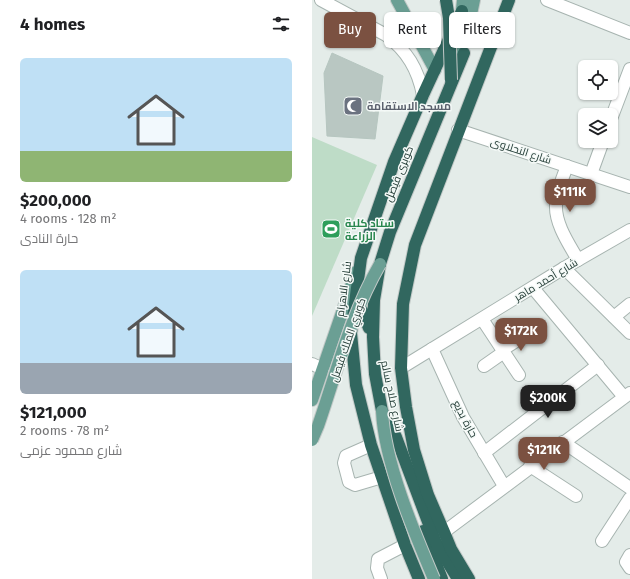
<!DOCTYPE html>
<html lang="en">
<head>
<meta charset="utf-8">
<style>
	:root { --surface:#fff; --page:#f2f2f2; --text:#202124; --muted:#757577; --accent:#7b5141 }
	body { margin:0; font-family:"Fira Sans",Cairo,sans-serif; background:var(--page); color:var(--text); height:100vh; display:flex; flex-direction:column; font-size:15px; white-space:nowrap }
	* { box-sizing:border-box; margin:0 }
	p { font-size:13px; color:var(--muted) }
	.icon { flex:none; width:22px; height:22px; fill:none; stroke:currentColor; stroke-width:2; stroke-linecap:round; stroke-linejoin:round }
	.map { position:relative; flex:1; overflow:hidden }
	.panel { display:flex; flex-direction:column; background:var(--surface); width:312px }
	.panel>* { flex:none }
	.guide { position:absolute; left:12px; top:12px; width:246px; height:36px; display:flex; gap:8px }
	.buttons { position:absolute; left:266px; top:60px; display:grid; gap:8px }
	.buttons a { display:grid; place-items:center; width:40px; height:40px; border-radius:6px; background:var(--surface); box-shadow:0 1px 3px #0004; font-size:20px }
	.price { position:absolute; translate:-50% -34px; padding:0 9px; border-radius:8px; background:var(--accent); color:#fff; font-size:13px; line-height:26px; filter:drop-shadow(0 1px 2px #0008) }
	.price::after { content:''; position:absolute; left:50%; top:24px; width:12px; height:9px; margin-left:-6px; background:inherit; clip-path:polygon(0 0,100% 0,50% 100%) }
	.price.on { background:#222; color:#fff }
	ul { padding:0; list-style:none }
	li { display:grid; align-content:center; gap:8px; height:212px; padding:0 20px }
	li span { display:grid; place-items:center; height:124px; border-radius:6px; color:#555 }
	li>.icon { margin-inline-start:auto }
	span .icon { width:72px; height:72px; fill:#fffc; stroke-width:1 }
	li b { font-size:17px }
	h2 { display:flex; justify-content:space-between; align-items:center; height:48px; padding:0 20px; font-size:17px }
	.chip { padding:0 14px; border-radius:6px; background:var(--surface); box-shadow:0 1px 3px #0004; font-size:14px; line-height:36px }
	.chip.on { background:var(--accent); color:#fff }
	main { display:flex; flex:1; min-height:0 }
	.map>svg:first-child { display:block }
	.green { fill:#bedcc7 }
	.building { fill:#b9c7c2; stroke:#b6c6c0 }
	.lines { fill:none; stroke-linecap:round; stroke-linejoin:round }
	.minor-casing { stroke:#a7b4b0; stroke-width:14 }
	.major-casing { stroke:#c2c9c7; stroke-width:14 }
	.highway-casing { stroke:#c2c9c7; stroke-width:14 }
	.minor { stroke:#fff; stroke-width:12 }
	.major { stroke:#6b9f94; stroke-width:12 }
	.highway { stroke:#31675f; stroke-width:12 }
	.major-bridge-casing { stroke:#c2c9c7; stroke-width:14; stroke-linecap:butt }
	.highway-bridge-casing { stroke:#c2c9c7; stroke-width:14; stroke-linecap:butt }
	.major-bridge { stroke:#6b9f94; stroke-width:12 }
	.highway-bridge { stroke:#31675f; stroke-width:12 }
	.labels { text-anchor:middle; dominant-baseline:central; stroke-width:3; stroke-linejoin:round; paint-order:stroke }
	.worship-label { font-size:11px; font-weight:bold; fill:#5b616d; stroke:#f4f9f7; text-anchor:start }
	.street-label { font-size:11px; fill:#243d37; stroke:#f4f9f7 }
	.leisure-label { font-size:11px; font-weight:bold; fill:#27864d; stroke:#f4f9f7; text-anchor:start }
</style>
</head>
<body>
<main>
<section class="panel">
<h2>4 homes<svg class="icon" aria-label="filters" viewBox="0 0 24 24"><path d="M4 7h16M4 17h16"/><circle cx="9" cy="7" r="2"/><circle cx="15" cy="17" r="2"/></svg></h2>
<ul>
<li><span style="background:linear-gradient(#bfe0f5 75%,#8fb573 0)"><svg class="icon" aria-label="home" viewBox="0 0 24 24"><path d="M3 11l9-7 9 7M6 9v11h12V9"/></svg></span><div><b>$200,000</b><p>4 rooms · 128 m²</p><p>حارة النادى</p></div></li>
<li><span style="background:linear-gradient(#bfe0f5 75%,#9aa5b1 0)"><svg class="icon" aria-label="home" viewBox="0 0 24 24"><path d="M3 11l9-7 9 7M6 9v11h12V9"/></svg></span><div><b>$121,000</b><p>2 rooms · 78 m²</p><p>شارع محمود عزمى</p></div></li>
</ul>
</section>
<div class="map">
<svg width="318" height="579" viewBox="0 0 318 579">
	<rect width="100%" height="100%" fill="#e4ece9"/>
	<polygon class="green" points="0,137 65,165 0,316"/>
	<polygon class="building" points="20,53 71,76 63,139 15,136 12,73"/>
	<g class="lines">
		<defs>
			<g id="minor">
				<path d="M9,0L74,35C95,51 106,69 111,95"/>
				<polyline points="235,0 318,33"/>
				<polyline points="299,119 318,69"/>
				<polyline points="146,130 318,187"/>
				<path d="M255,166C250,179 245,191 244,205C243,224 257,244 266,260"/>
				<polyline points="279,174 291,141"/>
				<polyline points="252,268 318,333"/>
				<polyline points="221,288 312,397"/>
				<polyline points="302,317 318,304"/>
				<polyline points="170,319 207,375"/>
				<polyline points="120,349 151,417 192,486"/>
				<polyline points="190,350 215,334"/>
				<polyline points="0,364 11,369"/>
				<polyline points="172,366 192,352"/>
				<polyline points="89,368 252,268 318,230"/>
				<polyline points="251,442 318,488"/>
				<polyline points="59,445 34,456 32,463 37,482 43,485 70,477"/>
				<polyline points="172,453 286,365"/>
				<polyline points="218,466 264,496"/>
				<polyline points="132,532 318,393"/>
				<polyline points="290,541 318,498"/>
				<polyline points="318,555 314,562 318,568"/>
				<polyline points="69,579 65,568 66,559 93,545"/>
			</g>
			<g id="major">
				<polyline points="85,0 123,70"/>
				<polyline points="154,38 162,0"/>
				<polyline points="145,57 151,0"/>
				<polyline points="0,400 44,272"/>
			</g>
			<g id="highway">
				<polyline points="45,298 57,328"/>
				<polyline points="111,531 130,579"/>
				<polyline points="107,579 93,545 59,445 44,385 39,333 49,258 82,162 111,95 150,11"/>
				<polyline points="146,579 124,543 84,437 70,411 63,374 61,337 62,300 68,264 78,232 152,53"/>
				<polyline points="157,579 139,549 132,532 116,495 102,450 94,407 89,368 91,304 103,245 197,0"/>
			</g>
		</defs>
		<use href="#minor" class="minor-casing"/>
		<use href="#major" class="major-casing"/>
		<use href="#highway" class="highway-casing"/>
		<use href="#minor" class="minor"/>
		<use href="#major" class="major"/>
		<use href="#highway" class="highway"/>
		<defs>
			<g id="major-bridge">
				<path d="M70,411C72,461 102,532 122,579"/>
				<path d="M0,440L6,426C25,371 39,314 68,264"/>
			</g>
			<polyline id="highway-bridge" points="134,0 137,18 139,80"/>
		</defs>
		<use href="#major-bridge" class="major-bridge-casing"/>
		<use href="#highway-bridge" class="highway-bridge-casing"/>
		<use href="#major-bridge" class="major-bridge"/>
		<use href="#highway-bridge" class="highway-bridge"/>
	</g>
	<defs>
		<symbol id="mosque-square" viewBox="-11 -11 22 22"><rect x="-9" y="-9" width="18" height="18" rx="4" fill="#6b7280" stroke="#f4f9f7"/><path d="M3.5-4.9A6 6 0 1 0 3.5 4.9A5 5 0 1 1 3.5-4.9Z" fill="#fff"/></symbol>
		<symbol id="stadium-square" viewBox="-11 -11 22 22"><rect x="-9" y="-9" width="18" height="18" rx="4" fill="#2e9e5b" stroke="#f4f9f7"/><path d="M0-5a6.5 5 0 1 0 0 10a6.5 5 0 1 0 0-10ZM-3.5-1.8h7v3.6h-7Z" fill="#fff"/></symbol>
	</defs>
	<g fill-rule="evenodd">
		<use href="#mosque-square" x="30" y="95" width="22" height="22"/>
		<use href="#stadium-square" x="8" y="218" width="22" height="22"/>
	</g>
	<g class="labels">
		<g class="worship-label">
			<text x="55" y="106">مسجد الاستقامة</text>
		</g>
		<g class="street-label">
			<text transform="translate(209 151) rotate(18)">شارع النحلاوى</text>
			<text transform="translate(87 174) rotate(-68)">كوبرى فيصل</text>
			<text transform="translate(234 280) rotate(-31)">شارع أحمد ماهر</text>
			<text transform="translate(32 289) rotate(-82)">شارع الاهرام</text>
			<text transform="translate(36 340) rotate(-71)">كوبري الملك فيصل</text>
			<text transform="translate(80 396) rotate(78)">شارع صلاح سالم</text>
			<text transform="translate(153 419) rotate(62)">حارة بديع</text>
		</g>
		<g class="leisure-label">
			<text x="33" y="223">ستاد كلية<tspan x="33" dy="13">الزراعة</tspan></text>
		</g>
	</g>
</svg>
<div class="buttons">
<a><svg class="icon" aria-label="locate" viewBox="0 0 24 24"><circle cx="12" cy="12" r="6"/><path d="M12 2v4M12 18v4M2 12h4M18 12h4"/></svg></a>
<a><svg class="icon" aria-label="layers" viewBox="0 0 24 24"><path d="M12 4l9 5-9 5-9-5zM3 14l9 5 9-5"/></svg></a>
</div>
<b class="price" style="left:258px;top:213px">$111K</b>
<b class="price" style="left:209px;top:352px">$172K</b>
<b class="price on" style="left:236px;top:419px">$200K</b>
<b class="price" style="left:232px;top:471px">$121K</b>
<div class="guide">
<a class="chip on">Buy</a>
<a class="chip">Rent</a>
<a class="chip">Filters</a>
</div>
</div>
</main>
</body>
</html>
